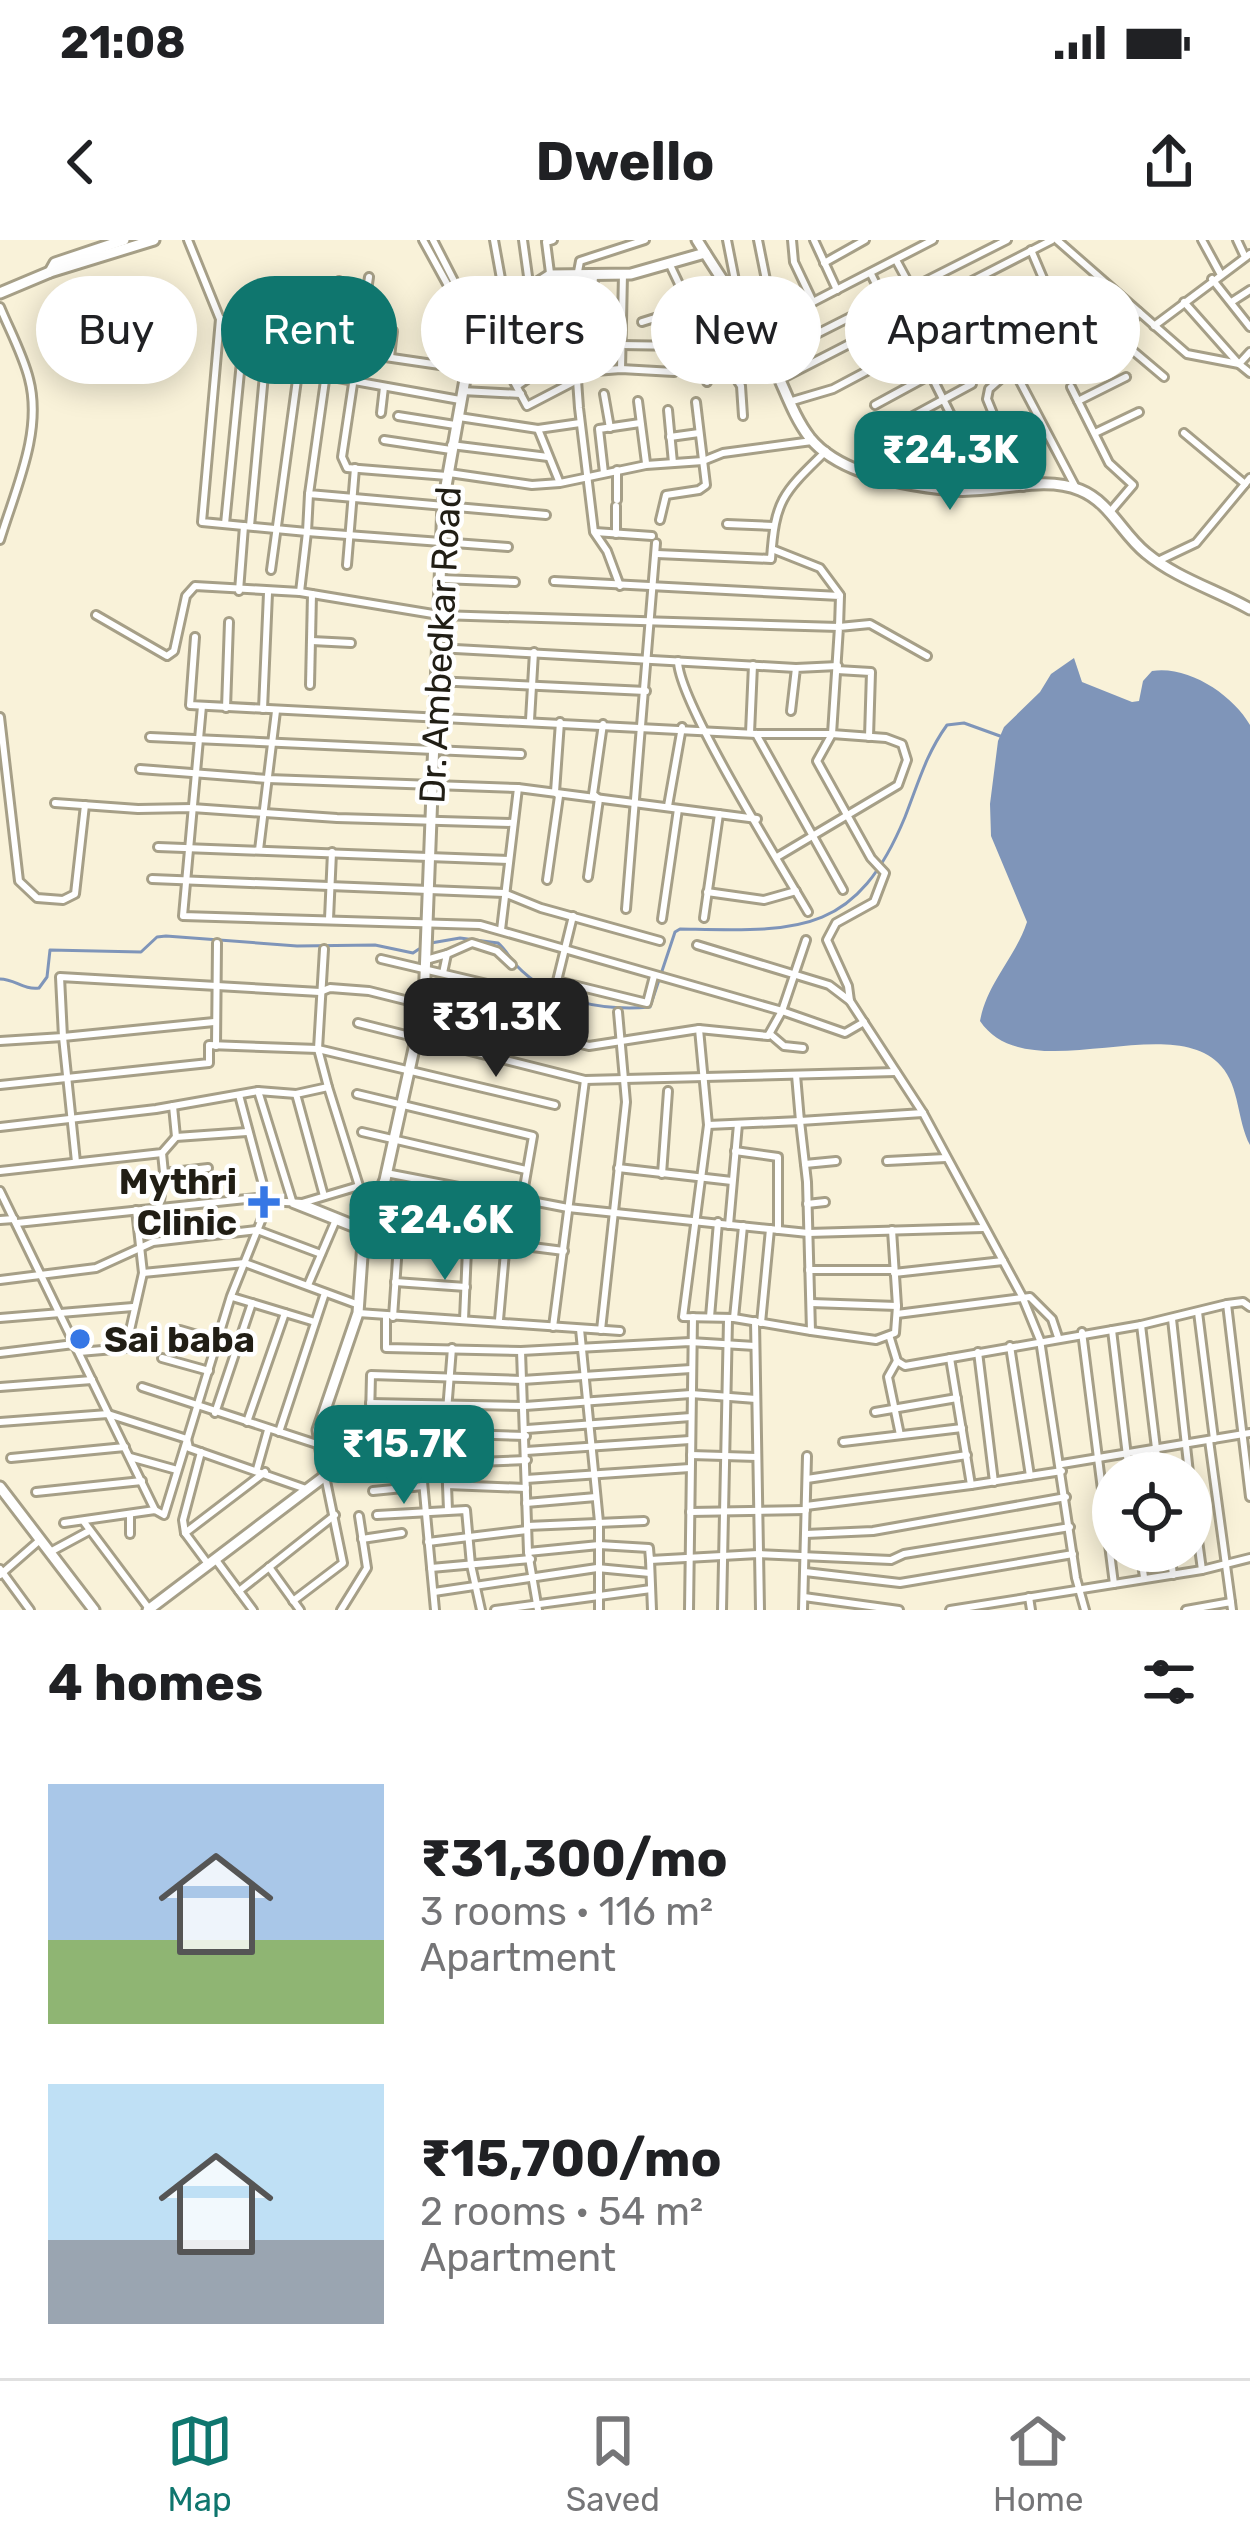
<!DOCTYPE html>
<html lang="en">
<head>
<meta charset="utf-8">
<style>
	:root { --surface:#fff; --page:#f6f6f6; --text:#202124; --muted:#757577; --line:#e0e0e0; --accent:#0f766e }
	body { margin:0; font-family:Rubik,sans-serif; background:var(--page); color:var(--text); height:100vh; display:flex; flex-direction:column; font-size:45px; white-space:nowrap }
	* { box-sizing:border-box; margin:0 }
	p { font-size:39px; color:var(--muted) }
	.icon { flex:none; width:66px; height:66px; fill:none; stroke:currentColor; stroke-width:2; stroke-linecap:round; stroke-linejoin:round }
	.map { position:relative; height:1370px; overflow:hidden }
	.sheet { display:flex; flex-direction:column; background:var(--surface); flex:1 }
	.sheet>* { flex:none }
	.guide { position:absolute; left:36px; top:36px; width:1179px; height:108px; display:flex; gap:24px }
	.buttons { position:absolute; left:1092px; top:1212px; display:grid; gap:24px }
	.buttons a { display:grid; place-items:center; width:120px; height:120px; border-radius:50%; background:var(--surface); box-shadow:0 6px 30px #0003; font-size:60px }
	.price { position:absolute; translate:-50% -102px; padding:0 27px; border-radius:24px; background:var(--accent); color:#fff; font-size:39px; line-height:78px; filter:drop-shadow(0 3px 6px #0008) }
	.price::after { content:''; position:absolute; left:50%; top:72px; width:36px; height:27px; margin-left:-18px; background:inherit; clip-path:polygon(0 0,100% 0,50% 100%) }
	.price.on { background:#222; color:#fff }
	ul { padding:0; list-style:none }
	li { display:flex; align-items:center; gap:36px; height:300px; padding:0 48px }
	li span { display:grid; place-items:center; flex:none; width:336px; height:240px; border-radius:0px; color:#555 }
	li>.icon { margin-inline-start:auto }
	span .icon { width:144px; height:144px; fill:#fffc; stroke-width:1 }
	li b { font-size:51px }
	h2 { display:flex; justify-content:space-between; align-items:center; height:144px; padding:0 48px; font-size:51px }
	.tag { padding:0 42px; border-radius:54px; background:var(--surface); box-shadow:0 6px 30px #0003; font-size:42px; line-height:108px }
	.tag.on { background:var(--accent); color:#fff }
	.status { display:flex; justify-content:space-between; align-items:center; height:84px; padding:0 60px; background:var(--surface); direction:ltr }
	.status svg { height:33px; fill:currentColor }
	header { display:flex; justify-content:space-between; align-items:center; height:156px; padding:0 48px; background:var(--surface); font-size:54px; font-weight:700 }
	.dock { display:flex; justify-content:space-around; align-items:center; height:168px; border-top:3px solid var(--line); background:var(--surface); font-size:33px; color:var(--muted) }
	.dock a { display:grid; justify-items:center; gap:6px }
	.dock .on { color:var(--accent) }
	.map>svg:first-child { display:block }
	.water { fill:#7f95b9 }
	.lines { fill:none; stroke-linecap:round; stroke-linejoin:round }
	.stream { stroke:#7f95b9; stroke-width:3 }
	.street-casing { stroke:#a69f87; stroke-width:12 }
	.secondary-casing { stroke:#a69f87; stroke-width:15 }
	.street { stroke:#fff; stroke-width:6 }
	.secondary { stroke:#fff; stroke-width:9 }
	.poi-dot { fill:#3677e5; stroke:#fff; stroke-width:4.5 }
	.labels { text-anchor:middle; dominant-baseline:central; stroke-width:9; stroke-linejoin:round; paint-order:stroke }
	.street-label { font-size:36px; fill:#211e15; stroke:#fff }
	.poi-label { font-size:36px; font-weight:bold; fill:#211e15; stroke:#fff; text-anchor:end }
</style>
</head>
<body>
<div class="status"><b>21:08</b><svg viewBox="0 0 49 12"><path d="M0 12V9h3v3zM5 12V6h3v6zM10 12V3h3v9zM15 12V0h3v12zM26 1h20v11H26zM47 4h2v5h-2z"/></svg></div>
<header><svg class="icon" aria-label="back" viewBox="0 0 24 24"><path d="M15 5l-7 7 7 7"/></svg>Dwello<svg class="icon" aria-label="share" viewBox="0 0 24 24"><path d="M12 15V3M7 8l5-5 5 5M5 13v7h14v-7"/></svg></header>
<div class="map">
<svg width="1250" height="1370" viewBox="0 0 1250 1370">
	<rect width="100%" height="100%" fill="#f9f2d9"/>
	<path class="water" d="M1074,418L1082,442L1132,462L1139,461L1143,441L1152,431C1188,425 1233,455 1250,485V905C1237,881 1240,847 1221,826C1170,769 1027,851 980,781C987,743 1015,718 1027,682L991,596L990,564L998,501L1004,487L1040,452L1051,434Z"/>
	<g class="lines">
		<g class="stream">
			<path d="M431,703L460,698L498,703C506,710 509,717 516,725C551,762 602,771 650,767L675,692L680,689C796,691 855,698 905,577C918,544 926,514 947,485L964,483L1000,496"/>
			<path d="M0,739C15,739 23,750 39,748L47,737L50,710L141,712L157,697L166,696L297,706L375,705L413,713L419,709"/>
		</g>
		<defs>
			<g id="street">
				<polyline points="188,0 220,79 202,282 307,292 300,352"/>
				<polyline points="423,0 463,73 504,123 527,166 577,140"/>
				<polyline points="433,0 474,80"/>
				<polyline points="494,0 505,61"/>
				<polyline points="523,0 534,80"/>
				<polyline points="727,0 739,61"/>
				<polyline points="758,0 773,75 779,140 1052,0"/>
				<polyline points="792,0 794,22 813,62"/>
				<polyline points="814,0 837,50"/>
				<polyline points="1057,0 1187,114 1239,124 1250,133"/>
				<polyline points="1202,0 1220,33"/>
				<polyline points="1237,0 1245,17"/>
				<polyline points="1031,10 1045,43"/>
				<polyline points="896,20 920,64"/>
				<polyline points="824,23 865,0"/>
				<polyline points="670,25 690,67 741,146 743,176"/>
				<polyline points="550,33 546,2 553,0"/>
				<polyline points="594,36 590,103 577,140 579,168 594,292 607,311 620,346"/>
				<polyline points="369,37 342,217 347,228 447,236"/>
				<polyline points="577,37 580,21 645,0"/>
				<polyline points="1212,39 1250,87"/>
				<polyline points="339,41 309,254 546,275"/>
				<polyline points="912,48 1007,0"/>
				<polyline points="1233,61 1250,50"/>
				<polyline points="1184,62 1239,124 1250,112"/>
				<path d="M0,67C10,91 23,115 29,139C43,192 15,250 0,300"/>
				<polyline points="1139,72 1119,99 1164,137"/>
				<polyline points="773,75 813,62 933,0"/>
				<polyline points="901,75 969,211"/>
				<polyline points="975,76 1006,134 1048,115 1055,116 1062,126 1091,114"/>
				<polyline points="220,79 245,81 225,284"/>
				<polyline points="642,82 690,67"/>
				<polyline points="1154,86 1250,14"/>
				<polyline points="245,90 294,90"/>
				<polyline points="945,92 1045,43 1119,99"/>
				<polyline points="620,105 685,106"/>
				<polyline points="989,105 1041,76"/>
				<polyline points="358,113 467,129"/>
				<polyline points="779,113 884,60 871,34"/>
				<polyline points="390,117 393,91"/>
				<polyline points="243,121 460,160"/>
				<polyline points="504,123 536,107"/>
				<polyline points="437,124 441,90"/>
				<polyline points="621,129 623,34"/>
				<polyline points="1014,130 1076,248"/>
				<polyline points="582,132 621,129 674,132"/>
				<polyline points="1006,134 989,149 987,159 1023,247"/>
				<polyline points="707,142 720,114"/>
				<polyline points="517,146 560,116 567,37"/>
				<polyline points="1071,147 1109,223 1133,245 1110,272"/>
				<polyline points="462,151 521,154"/>
				<polyline points="604,154 610,188"/>
				<polyline points="638,161 646,223"/>
				<polyline points="1078,161 1126,137"/>
				<polyline points="789,162 833,149 916,105"/>
				<polyline points="875,165 932,134"/>
				<polyline points="668,170 673,223"/>
				<polyline points="381,173 384,147"/>
				<polyline points="398,176 455,185"/>
				<polyline points="459,177 538,189 580,183"/>
				<polyline points="902,182 972,144 928,62"/>
				<polyline points="538,189 559,241"/>
				<polyline points="1095,193 1139,172"/>
				<polyline points="1184,193 1245,244"/>
				<polyline points="670,197 699,193"/>
				<polyline points="384,200 451,210"/>
				<polyline points="451,205 548,217"/>
				<polyline points="449,233 532,245 560,243 646,225 703,221 723,213 812,201"/>
				<polyline points="604,233 599,189 640,183"/>
				<polyline points="309,254 307,292 508,307"/>
				<polyline points="617,260 617,230"/>
				<polyline points="660,280 666,255 699,250 706,245 696,162"/>
				<polyline points="727,284 773,286"/>
				<polyline points="250,286 265,124"/>
				<polyline points="595,292 652,296"/>
				<polyline points="616,294 616,266"/>
				<polyline points="772,309 820,328 840,355"/>
				<path d="M657,314L771,319C775,259 783,253 826,211"/>
				<polyline points="1158,321 1196,303 1250,238"/>
				<polyline points="347,325 355,228"/>
				<polyline points="271,330 309,52"/>
				<polyline points="441,339 515,342"/>
				<polyline points="239,351 244,286"/>
				<polyline points="96,375 167,416 174,411 186,356 195,346 300,352 439,375 839,387 840,356 554,341"/>
				<polyline points="195,397 190,465 756,494 832,494 817,521 871,618 885,633 874,662 836,683 827,700 848,746 850,761"/>
				<polyline points="312,401 351,403"/>
				<polyline points="437,408 796,428"/>
				<path d="M678,421C678,461 782,627 808,672"/>
				<polyline points="837,430 871,432 869,497"/>
				<polyline points="435,441 646,451"/>
				<polyline points="310,445 312,354"/>
				<polyline points="202,466 183,676 480,685 782,771 806,700"/>
				<polyline points="226,468 229,382"/>
				<polyline points="263,469 268,353"/>
				<polyline points="791,471 796,428 838,426"/>
				<polyline points="0,477 19,641 37,658 63,660 75,654 85,565"/>
				<polyline points="530,480 534,412"/>
				<polyline points="750,493 753,425"/>
				<polyline points="756,494 843,650"/>
				<polyline points="150,497 521,514"/>
				<polyline points="140,529 268,539 518,548 757,579"/>
				<polyline points="55,563 138,569 192,568 337,578 513,583"/>
				<polyline points="668,566 682,487"/>
				<polyline points="158,607 509,620"/>
				<polyline points="259,610 276,471"/>
				<polyline points="777,617 898,545 907,520 902,504 886,498 832,494 839,387 870,384 927,416"/>
				<polyline points="588,637 599,559 593,554 603,484"/>
				<polyline points="152,639 504,653 541,668 660,701"/>
				<polyline points="547,640 559,556 555,552 560,482"/>
				<polyline points="707,652 764,660 796,651"/>
				<polyline points="626,669 656,303"/>
				<polyline points="573,676 557,741 647,763 654,736"/>
				<polyline points="704,678 719,574"/>
				<polyline points="329,679 332,612"/>
				<polyline points="662,679 678,569"/>
				<polyline points="501,690 518,548"/>
				<polyline points="697,705 829,745 850,761 923,873 1022,1056 1040,1100 1076,1338 1085,1370"/>
				<polyline points="447,714 472,703 497,711 512,725"/>
				<polyline points="381,719 547,758"/>
				<polyline points="426,720 447,714 443,733"/>
				<polyline points="358,783 585,840 896,832"/>
				<polyline points="699,789 708,885 683,1077 734,1078 743,986"/>
				<polyline points="770,794 784,806 803,808"/>
				<polyline points="0,801 63,797 60,737 320,752 330,748 369,751 589,806 699,789 768,796 782,771 845,793 864,782"/>
				<polyline points="216,806 217,703"/>
				<polyline points="796,835 800,881 923,873"/>
				<polyline points="0,845 209,823 209,805 318,809 555,865"/>
				<polyline points="328,847 359,946"/>
				<polyline points="258,851 293,964 364,992"/>
				<polyline points="357,854 533,896 518,982 505,1012"/>
				<polyline points="239,855 266,956"/>
				<polyline points="173,866 176,897"/>
				<polyline points="708,885 800,881 807,942 811,1091 734,1078"/>
				<polyline points="0,887 156,869 258,851 296,854"/>
				<polyline points="362,892 526,930"/>
				<polyline points="735,911 778,917 778,990"/>
				<polyline points="162,913 164,933 208,928"/>
				<polyline points="887,921 946,918"/>
				<polyline points="76,922 63,797 214,782"/>
				<polyline points="805,924 836,921"/>
				<polyline points="618,928 732,941"/>
				<polyline points="0,931 162,913 176,897 247,892"/>
				<polyline points="386,933 568,968 808,993 983,988"/>
				<polyline points="662,934 668,851"/>
				<polyline points="0,951 155,1270"/>
				<polyline points="324,956 296,854 328,847 318,809 324,709"/>
				<polyline points="302,963 364,988"/>
				<polyline points="807,964 825,962"/>
				<polyline points="159,968 164,933"/>
				<polyline points="0,980 14,979"/>
				<polyline points="17,983 266,957"/>
				<polyline points="729,985 738,884"/>
				<polyline points="508,1004 564,1011"/>
				<polyline points="397,1007 505,1012 499,1080"/>
				<polyline points="809,1030 894,1030"/>
				<polyline points="143,1033 245,1023 359,1065"/>
				<polyline points="894,1033 1003,1021"/>
				<polyline points="0,1040 96,1028 153,1002 257,990 321,1014"/>
				<polyline points="395,1042 466,1047"/>
				<polyline points="308,1045 335,982"/>
				<polyline points="232,1057 315,1082"/>
				<polyline points="811,1063 897,1066"/>
				<polyline points="1227,1064 1250,1257"/>
				<polyline points="1198,1072 1214,1199"/>
				<polyline points="358,1073 620,1091"/>
				<polyline points="897,1074 1030,1057 1052,1079 1058,1097"/>
				<polyline points="386,1076 386,1108 521,1111 690,1102 755,1106"/>
				<polyline points="393,1077 400,976"/>
				<polyline points="710,1077 718,982"/>
				<polyline points="0,1078 133,1067"/>
				<polyline points="1172,1079 1189,1233"/>
				<polyline points="464,1080 467,1009"/>
				<polyline points="755,1081 760,1370"/>
				<polyline points="761,1083 770,989"/>
				<polyline points="1141,1085 1159,1233"/>
				<polyline points="553,1087 585,840"/>
				<polyline points="580,1089 599,1282 599,1370"/>
				<polyline points="180,1090 218,1101"/>
				<polyline points="601,1090 626,862 618,772"/>
				<polyline points="1112,1090 1129,1233"/>
				<polyline points="811,1091 876,1100 895,1093 897,1066 892,990"/>
				<polyline points="1082,1092 1114,1344"/>
				<polyline points="890,1098 897,1121 905,1126 1141,1085 1227,1064 1243,1062 1250,1067"/>
				<polyline points="1010,1106 1030,1236"/>
				<polyline points="521,1111 528,1312 538,1370"/>
				<polyline points="79,1112 126,1108 143,1033 136,970"/>
				<polyline points="978,1112 994,1242"/>
				<polyline points="0,1113 74,1104"/>
				<polyline points="162,1118 209,1131"/>
				<polyline points="897,1121 888,1137 900,1195"/>
				<polyline points="0,1147 92,1140"/>
				<polyline points="142,1147 320,1205"/>
				<polyline points="370,1163 525,1166 691,1154 756,1159"/>
				<polyline points="875,1172 957,1158"/>
				<polyline points="215,1173 252,1063"/>
				<polyline points="0,1182 108,1174 187,1199 189,1208 306,1249"/>
				<polyline points="247,1182 285,1073"/>
				<polyline points="527,1189 691,1177"/>
				<polyline points="369,1191 526,1196"/>
				<polyline points="279,1192 325,1053"/>
				<polyline points="1209,1200 1231,1362"/>
				<polyline points="843,1202 962,1188"/>
				<polyline points="526,1211 690,1200"/>
				<polyline points="201,1212 183,1280 185,1293 208,1324"/>
				<polyline points="691,1215 757,1217"/>
				<polyline points="130,1217 177,1230"/>
				<polyline points="11,1218 125,1207"/>
				<polyline points="422,1220 448,1223 527,1220"/>
				<polyline points="1062,1224 1250,1193"/>
				<polyline points="257,1229 268,1190"/>
				<polyline points="526,1239 690,1228"/>
				<polyline points="807,1239 967,1215"/>
				<polyline points="447,1245 526,1248"/>
				<polyline points="971,1245 1062,1231"/>
				<polyline points="373,1251 423,1246"/>
				<polyline points="36,1252 142,1241"/>
				<polyline points="526,1263 596,1257"/>
				<polyline points="806,1266 971,1245 950,1118"/>
				<polyline points="448,1270 445,1196 452,1108"/>
				<polyline points="690,1272 806,1270"/>
				<polyline points="130,1274 130,1294"/>
				<polyline points="377,1275 466,1270 471,1325 481,1370"/>
				<polyline points="84,1282 150,1370"/>
				<polyline points="64,1283 155,1270 164,1275 231,1056 269,961 302,963 359,946 370,970 400,976 518,982"/>
				<polyline points="527,1286 644,1281"/>
				<polyline points="185,1293 265,1232"/>
				<polyline points="806,1294 873,1291 1066,1257"/>
				<polyline points="362,1299 402,1293"/>
				<polyline points="428,1302 527,1290"/>
				<polyline points="52,1311 89,1291"/>
				<polyline points="1140,1311 1144,1337"/>
				<polyline points="1170,1311 1173,1335"/>
				<polyline points="528,1312 599,1305 649,1308 650,1320 758,1314 891,1320 904,1314 1070,1287"/>
				<polyline points="216,1320 253,1370"/>
				<polyline points="650,1320 652,1370"/>
				<polyline points="269,1327 300,1370"/>
				<polyline points="431,1328 531,1319"/>
				<polyline points="0,1329 30,1370"/>
				<polyline points="1202,1330 1250,1318"/>
				<polyline points="805,1332 900,1343 1073,1314"/>
				<polyline points="0,1335 40,1300"/>
				<polyline points="239,1351 335,1275"/>
				<polyline points="434,1352 597,1328 650,1333"/>
				<polyline points="804,1357 899,1370"/>
				<polyline points="1029,1357 1031,1370"/>
				<polyline points="293,1361 343,1323 325,1236"/>
				<polyline points="341,1370 367,1328 359,1276"/>
				<polyline points="435,1370 421,1220 369,1220 371,1135 522,1140 691,1129"/>
				<polyline points="495,1370 651,1349"/>
				<polyline points="689,1370 693,1077"/>
				<polyline points="722,1370 728,1080"/>
				<polyline points="803,1370 807,1216"/>
				<polyline points="950,1370 1202,1330 1191,1248"/>
				<polyline points="1186,1370 1231,1362 1232,1370"/>
			</g>
			<g id="secondary">
				<path d="M697,0C722,41 752,82 773,125C785,149 793,176 810,198C840,235 909,246 953,250C993,254 1042,234 1080,250C1110,262 1122,294 1146,313C1176,338 1216,350 1250,369"/>
				<polyline points="50,32 55,23 124,0"/>
				<polyline points="0,53 50,32 154,0"/>
				<polyline points="0,1247 94,1370"/>
				<polyline points="148,1370 325,1236 318,1190 358,1073 364,988 385,940 424,763 443,263 475,83 550,35 631,34 705,13"/>
			</g>
		</defs>
		<use href="#street" class="street-casing"/>
		<use href="#secondary" class="secondary-casing"/>
		<use href="#street" class="street"/>
		<use href="#secondary" class="secondary"/>
	</g>
	<g class="poi-dot">
		<path d="M258 944h12v12h12v12h-12v12h-12v-12h-12v-12h12z"/>
		<circle cx="80" cy="1099" r="12"/>
	</g>
	<g class="labels">
		<g class="street-label">
			<text transform="translate(440 405) rotate(-87)">Dr. Ambedkar Road</text>
		</g>
		<g class="poi-label">
			<text x="237" y="941">Mythri<tspan x="237" dy="41">Clinic</tspan></text>
			<text x="104" y="1099" text-anchor="start">Sai baba</text>
		</g>
	</g>
</svg>
<div class="buttons">
<a><svg class="icon" aria-label="locate" viewBox="0 0 24 24"><circle cx="12" cy="12" r="6"/><path d="M12 2v4M12 18v4M2 12h4M18 12h4"/></svg></a>
</div>
<b class="price" style="left:950px;top:273px">₹24.3K</b>
<b class="price on" style="left:496px;top:840px">₹31.3K</b>
<b class="price" style="left:445px;top:1043px">₹24.6K</b>
<b class="price" style="left:404px;top:1267px">₹15.7K</b>
<div class="guide">
<a class="tag">Buy</a>
<a class="tag on">Rent</a>
<a class="tag">Filters</a>
<a class="tag">New</a>
<a class="tag">Apartment</a>
</div>
</div>
<section class="sheet">
<h2>4 homes<svg class="icon" aria-label="filters" viewBox="0 0 24 24"><path d="M4 7h16M4 17h16"/><circle cx="9" cy="7" r="2"/><circle cx="15" cy="17" r="2"/></svg></h2>
<ul>
<li><span style="background:linear-gradient(#a9c7e8 65%,#8fb573 0)"><svg class="icon" aria-label="home" viewBox="0 0 24 24"><path d="M3 11l9-7 9 7M6 9v11h12V9"/></svg></span><div><b>₹31,300/mo</b><p>3 rooms · 116 m²</p><p>Apartment</p></div></li>
<li><span style="background:linear-gradient(#bfe0f5 65%,#9aa5b1 0)"><svg class="icon" aria-label="home" viewBox="0 0 24 24"><path d="M3 11l9-7 9 7M6 9v11h12V9"/></svg></span><div><b>₹15,700/mo</b><p>2 rooms · 54 m²</p><p>Apartment</p></div></li>
</ul>
</section>
<nav class="dock">
<a class="on"><svg class="icon" aria-label="map" viewBox="0 0 24 24"><path d="M3 6l6-2 6 2 6-2v14l-6 2-6-2-6 2zM9 4v14M15 6v14"/></svg>Map</a>
<a><svg class="icon" aria-label="saved" viewBox="0 0 24 24"><path d="M7 4h10v16l-5-4-5 4z"/></svg>Saved</a>
<a><svg class="icon" aria-label="home" viewBox="0 0 24 24"><path d="M3 11l9-7 9 7M6 9v11h12V9"/></svg>Home</a>
</nav>
</body>
</html>
